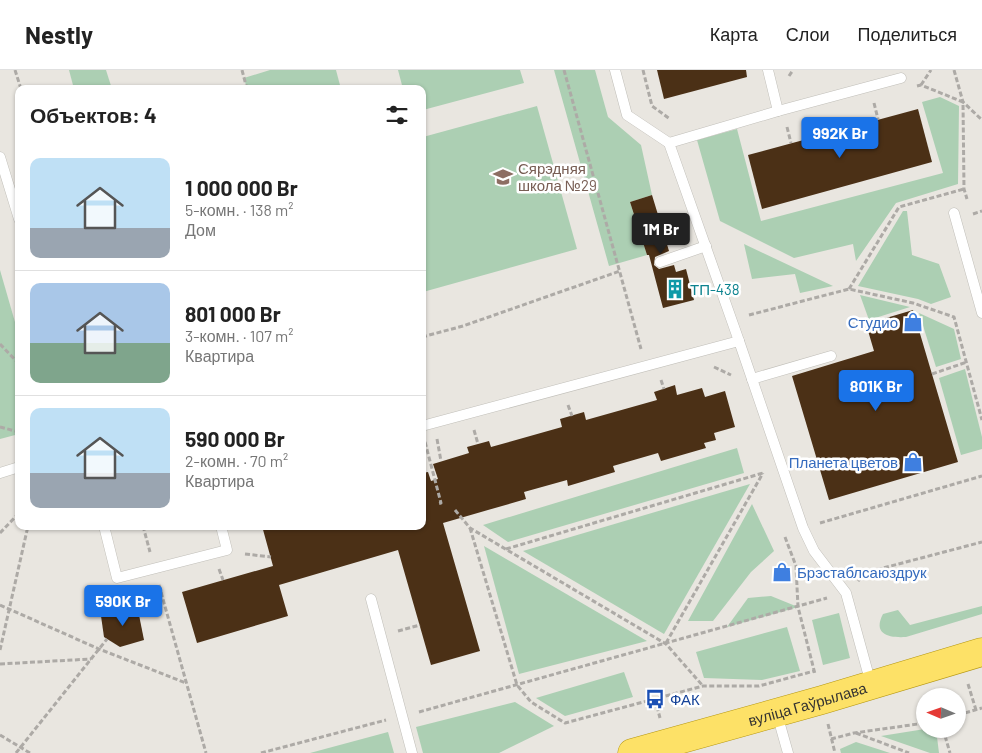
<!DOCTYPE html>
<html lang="ru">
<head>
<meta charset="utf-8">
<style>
	:root { --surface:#fff; --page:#f6f6f6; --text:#222; --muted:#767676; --line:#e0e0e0; --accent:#1a73e8 }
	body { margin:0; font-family:Barlow,sans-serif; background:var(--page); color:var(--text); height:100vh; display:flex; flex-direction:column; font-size:19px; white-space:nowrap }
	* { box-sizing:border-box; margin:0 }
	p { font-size:16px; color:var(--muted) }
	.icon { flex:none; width:28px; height:28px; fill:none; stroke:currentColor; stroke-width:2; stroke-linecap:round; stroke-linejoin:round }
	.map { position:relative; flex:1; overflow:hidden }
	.panel { position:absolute; left:15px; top:15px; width:411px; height:445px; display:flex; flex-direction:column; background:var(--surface); border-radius:10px; box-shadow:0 1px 4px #0004 }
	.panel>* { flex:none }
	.needle { width:32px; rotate:272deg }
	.fabs { position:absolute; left:916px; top:618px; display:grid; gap:10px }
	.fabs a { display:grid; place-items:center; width:50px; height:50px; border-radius:50%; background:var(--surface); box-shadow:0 1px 4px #0004; font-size:25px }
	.price { position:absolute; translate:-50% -42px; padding:0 11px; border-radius:5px; background:var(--accent); color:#fff; font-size:16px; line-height:32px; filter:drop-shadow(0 1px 2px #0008) }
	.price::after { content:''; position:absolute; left:50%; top:30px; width:15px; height:11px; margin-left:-8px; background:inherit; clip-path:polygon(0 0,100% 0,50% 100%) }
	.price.on { background:#222; color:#fff }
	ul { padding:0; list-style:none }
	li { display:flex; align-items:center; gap:15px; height:125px; padding:0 15px }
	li+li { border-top:1px solid var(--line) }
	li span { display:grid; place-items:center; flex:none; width:140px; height:100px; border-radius:10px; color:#555 }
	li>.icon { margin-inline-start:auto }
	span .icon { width:60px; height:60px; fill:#fffc; stroke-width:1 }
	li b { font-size:21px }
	h2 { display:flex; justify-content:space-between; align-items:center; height:60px; padding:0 15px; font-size:21px }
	header { display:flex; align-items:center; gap:30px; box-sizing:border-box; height:70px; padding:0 25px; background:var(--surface); border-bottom:1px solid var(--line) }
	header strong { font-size:24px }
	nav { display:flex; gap:28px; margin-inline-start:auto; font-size:18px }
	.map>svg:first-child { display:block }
	.green { fill:#accfb3 }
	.building { fill:#4b3016 }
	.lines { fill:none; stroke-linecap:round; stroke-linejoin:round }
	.lane-casing { stroke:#c1bfb9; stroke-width:11 }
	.primary-casing { stroke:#b59712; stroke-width:29 }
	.path { stroke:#adaaa6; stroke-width:3; stroke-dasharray:5 2.5; stroke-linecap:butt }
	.lane { stroke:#fff; stroke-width:10 }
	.primary { stroke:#fde167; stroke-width:28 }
	.labels { text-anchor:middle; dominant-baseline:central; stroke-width:5; stroke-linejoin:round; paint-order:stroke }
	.education-label { font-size:15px; fill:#785e54; stroke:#fff; text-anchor:start }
	.culture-label { font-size:15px; fill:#0d838f; stroke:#fff; text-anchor:start }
	.shop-label { font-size:15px; fill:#366cbe; stroke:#fff; text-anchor:end }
	.transit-label { font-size:15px; fill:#164399; stroke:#fff; text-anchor:start }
	.street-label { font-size:15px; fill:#343331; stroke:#fff }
</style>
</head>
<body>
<header>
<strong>Nestly</strong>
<nav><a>Карта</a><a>Слои</a><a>Поделиться</a></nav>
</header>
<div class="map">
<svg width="982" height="683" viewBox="0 0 982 683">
	<rect width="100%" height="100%" fill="#e9e6e0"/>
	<g class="green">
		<polygon points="69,0 106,0 112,19 74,19"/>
		<polygon points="270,0 336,0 341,19 247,19 244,8"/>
		<polygon points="398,0 520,0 524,13 423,40 422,19 403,19"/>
		<polygon points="554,0 595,0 608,47 641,75 652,125 630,132 647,185 609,196"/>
		<polygon points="940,27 959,36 958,114 896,133 856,191 853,174 794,188 720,151 697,70 737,59 761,151 943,103 922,32"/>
		<polygon points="537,36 577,179 423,222 423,67"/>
		<polygon points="903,141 907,141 912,185 939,194 951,227 931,234 918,229 858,216"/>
		<polygon points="744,174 833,216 800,223 795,204 752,209"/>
		<polygon points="0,200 19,266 19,364 0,369"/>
		<polygon points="860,225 910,237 869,250"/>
		<polygon points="919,243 954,259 961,289 936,297"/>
		<polygon points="965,299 982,367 982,379 961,385 939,308"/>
		<polygon points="737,378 744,403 508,472 483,455"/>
		<polygon points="750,414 664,564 523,481"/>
		<polygon points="752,434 774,481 751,502 713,551 688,551"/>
		<polygon points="484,476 647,571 519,604"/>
		<polygon points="771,526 798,537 727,557 748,528"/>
		<path d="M982,536V544L906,567C890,568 872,565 883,544L898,540L910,555Z"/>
		<polygon points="839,543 850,588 823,595 812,550"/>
		<polygon points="787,557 800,601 762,610 704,608 696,582"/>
		<polygon points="624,602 633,627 565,646 536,628"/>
		<polygon points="515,632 554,656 499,683 423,683 416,657"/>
		<polygon points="925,659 936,659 939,683 930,683 881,666"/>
		<polygon points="388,662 394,683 310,683"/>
		<polygon points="856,672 890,683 841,683 840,679"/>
	</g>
	<g class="building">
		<polygon points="657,0 746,0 747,7 664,29"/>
		<polygon points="918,39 932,92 762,139 748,85"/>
		<polygon points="652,125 669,181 655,187 654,195 659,199 674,195 676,202 686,199 694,230 663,238 649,185 647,185 630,132"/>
		<polygon points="913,240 958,392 829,430 792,306 874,281 866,254"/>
		<polygon points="675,315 677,325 702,318 705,327 725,321 735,357 714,363 716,370 704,373 706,378 661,391 658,383 613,396 615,402 568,416 567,410 524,422 526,429 443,453 480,581 431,595 398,480 279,515 288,546 197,573 182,522 273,496 262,456 422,456 422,403 428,402 431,411 438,409 433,394 469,383 467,377 489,371 491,377 562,357 560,349 584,342 586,350 657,330 654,322"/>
		<polygon points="137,535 144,570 120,577 104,567 101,546"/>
	</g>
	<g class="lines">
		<defs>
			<g id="lane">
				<polyline points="615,0 627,45 669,73"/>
				<polyline points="778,41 901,8"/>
				<polyline points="0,87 19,149"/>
				<polyline points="954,143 982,243"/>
				<polyline points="660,192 706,176"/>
				<polyline points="739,271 669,73 778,41 768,0"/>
				<polyline points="752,309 831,286"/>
				<polyline points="422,356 739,271 803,458 814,481 846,523 871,614"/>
				<polyline points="0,403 19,397"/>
				<polyline points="104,456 117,508 227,480 221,456"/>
				<polyline points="371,529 412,683"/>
				<polyline points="777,644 788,683"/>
			</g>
			<g id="primary">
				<path id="s1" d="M632,683L822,630L982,582"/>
			</g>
		</defs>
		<use href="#lane" class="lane-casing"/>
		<use href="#primary" class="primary-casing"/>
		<g class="path">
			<polyline points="15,0 21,19"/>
			<polyline points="242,0 247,19"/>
			<polyline points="564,0 641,279"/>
			<polyline points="643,0 652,36 670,49"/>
			<polyline points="954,0 963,32 982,50"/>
			<polyline points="789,6 793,0"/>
			<polyline points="921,15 931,0"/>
			<polyline points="917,16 921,15 963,32 964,119 967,129"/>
			<polyline points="874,33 878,49"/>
			<polyline points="787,57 791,73"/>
			<polyline points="973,144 982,141"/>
			<polyline points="849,219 899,137 964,119"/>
			<polyline points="749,245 849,219 913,233 954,247 982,350"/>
			<polyline points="422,267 463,256 620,201"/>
			<polyline points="0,274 19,294"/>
			<polyline points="714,297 731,305"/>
			<polyline points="932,304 967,292"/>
			<polyline points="661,310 664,319"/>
			<polyline points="568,335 572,346"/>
			<polyline points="0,357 19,362"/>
			<polyline points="474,360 478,374"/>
			<polyline points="437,369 441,391"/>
			<polyline points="425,372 441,433 437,434"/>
			<polyline points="455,440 470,458 666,574 703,616"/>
			<polyline points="820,453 982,406"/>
			<polyline points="143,456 150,482"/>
			<polyline points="470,458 517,615 531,632 565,653 703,616 759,616 814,601"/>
			<polyline points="0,463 19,443"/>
			<polyline points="785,467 796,496 798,537 815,604"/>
			<polyline points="506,479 763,403"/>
			<polyline points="245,484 271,487"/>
			<polyline points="219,499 223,510"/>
			<polyline points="858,511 868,502 982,472"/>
			<polyline points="159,515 206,683"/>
			<polyline points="0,535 99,579 186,613"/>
			<polyline points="398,561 420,555"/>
			<polyline points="666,573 763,403"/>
			<polyline points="0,580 28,456"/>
			<polyline points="0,594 91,589"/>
			<polyline points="968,614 976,640"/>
			<polyline points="655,629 660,648"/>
			<polyline points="419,642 827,528"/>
			<polyline points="958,645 982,638"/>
			<polyline points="828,654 835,683"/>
			<polyline points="943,659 950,683"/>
			<polyline points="856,663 909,683"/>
			<polyline points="0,665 30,683"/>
			<polyline points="831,669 854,663 925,653"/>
			<polyline points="16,683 107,569"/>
			<polyline points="261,683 386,650"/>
		</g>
		<use href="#lane" class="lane"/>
		<use href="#primary" class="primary"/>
	</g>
	<defs>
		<symbol id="school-bare" viewBox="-9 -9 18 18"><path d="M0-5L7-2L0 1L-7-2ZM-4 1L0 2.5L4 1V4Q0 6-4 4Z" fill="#8d6e63" stroke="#fff" stroke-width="2.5" paint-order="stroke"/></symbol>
		<symbol id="building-bare" viewBox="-9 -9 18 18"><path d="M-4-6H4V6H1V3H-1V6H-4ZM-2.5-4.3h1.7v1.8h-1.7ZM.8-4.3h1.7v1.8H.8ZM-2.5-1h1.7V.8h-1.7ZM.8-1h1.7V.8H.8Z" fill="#0f9aa8" stroke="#fff" stroke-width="2.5" paint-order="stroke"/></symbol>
		<symbol id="shop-bare" viewBox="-9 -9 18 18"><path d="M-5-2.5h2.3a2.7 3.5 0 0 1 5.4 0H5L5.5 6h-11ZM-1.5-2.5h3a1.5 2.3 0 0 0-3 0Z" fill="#3f7fe0" stroke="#fff" stroke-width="2.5" paint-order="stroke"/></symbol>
		<symbol id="bus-bare" viewBox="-9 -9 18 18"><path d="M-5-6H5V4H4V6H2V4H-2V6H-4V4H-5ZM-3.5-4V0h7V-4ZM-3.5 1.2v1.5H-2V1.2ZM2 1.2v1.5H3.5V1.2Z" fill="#1a4fb4" stroke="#fff" stroke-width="2.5" paint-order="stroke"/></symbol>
	</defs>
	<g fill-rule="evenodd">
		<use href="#school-bare" x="489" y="93" width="28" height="28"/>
		<use href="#building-bare" x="661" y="205" width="28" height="28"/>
		<use href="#shop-bare" x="899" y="238" width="28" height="28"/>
		<use href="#shop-bare" x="899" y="378" width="28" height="28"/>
		<use href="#shop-bare" x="768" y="488" width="28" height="28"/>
		<use href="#bus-bare" x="641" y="615" width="28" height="28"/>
	</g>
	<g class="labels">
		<g class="education-label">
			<text x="518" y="98">Сярэдняя<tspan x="518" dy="17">школа №29</tspan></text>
		</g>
		<g class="culture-label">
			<text x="690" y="219">ТП-438</text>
		</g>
		<g class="shop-label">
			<text x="898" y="252">Студио</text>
			<text x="898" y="392">Планета цветов</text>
			<text x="797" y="502" text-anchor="start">Брэстаблсаюздрук</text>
		</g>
		<g class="transit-label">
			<text x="670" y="629">ФАК</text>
		</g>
		<g class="street-label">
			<text stroke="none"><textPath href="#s1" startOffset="182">вуліца Гаўрылава</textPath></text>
		</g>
	</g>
</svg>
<div class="fabs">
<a><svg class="needle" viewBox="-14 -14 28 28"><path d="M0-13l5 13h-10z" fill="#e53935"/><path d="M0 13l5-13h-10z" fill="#767676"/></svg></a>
</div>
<b class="price" style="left:840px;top:89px">992K Br</b>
<b class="price on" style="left:661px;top:185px">1M Br</b>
<b class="price" style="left:876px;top:342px">801K Br</b>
<b class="price" style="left:123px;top:557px">590K Br</b>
<section class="panel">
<h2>Объектов: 4<svg class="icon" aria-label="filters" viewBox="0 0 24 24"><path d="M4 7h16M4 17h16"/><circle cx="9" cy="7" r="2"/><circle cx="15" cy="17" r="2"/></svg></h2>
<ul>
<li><span style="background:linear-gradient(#bfe0f5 70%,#9aa5b1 0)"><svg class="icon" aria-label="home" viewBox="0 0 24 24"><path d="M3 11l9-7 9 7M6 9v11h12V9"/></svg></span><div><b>1 000 000 Br</b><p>5-комн. · 138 m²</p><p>Дом</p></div></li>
<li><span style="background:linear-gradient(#a9c7e8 60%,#7fa58c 0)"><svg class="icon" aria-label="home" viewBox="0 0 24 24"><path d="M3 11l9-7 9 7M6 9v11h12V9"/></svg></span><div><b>801 000 Br</b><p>3-комн. · 107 m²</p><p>Квартира</p></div></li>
<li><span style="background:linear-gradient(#bfe0f5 65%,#9aa5b1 0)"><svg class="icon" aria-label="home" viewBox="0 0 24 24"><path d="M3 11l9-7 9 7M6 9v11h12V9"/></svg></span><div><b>590 000 Br</b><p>2-комн. · 70 m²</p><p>Квартира</p></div></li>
</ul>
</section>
</div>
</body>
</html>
